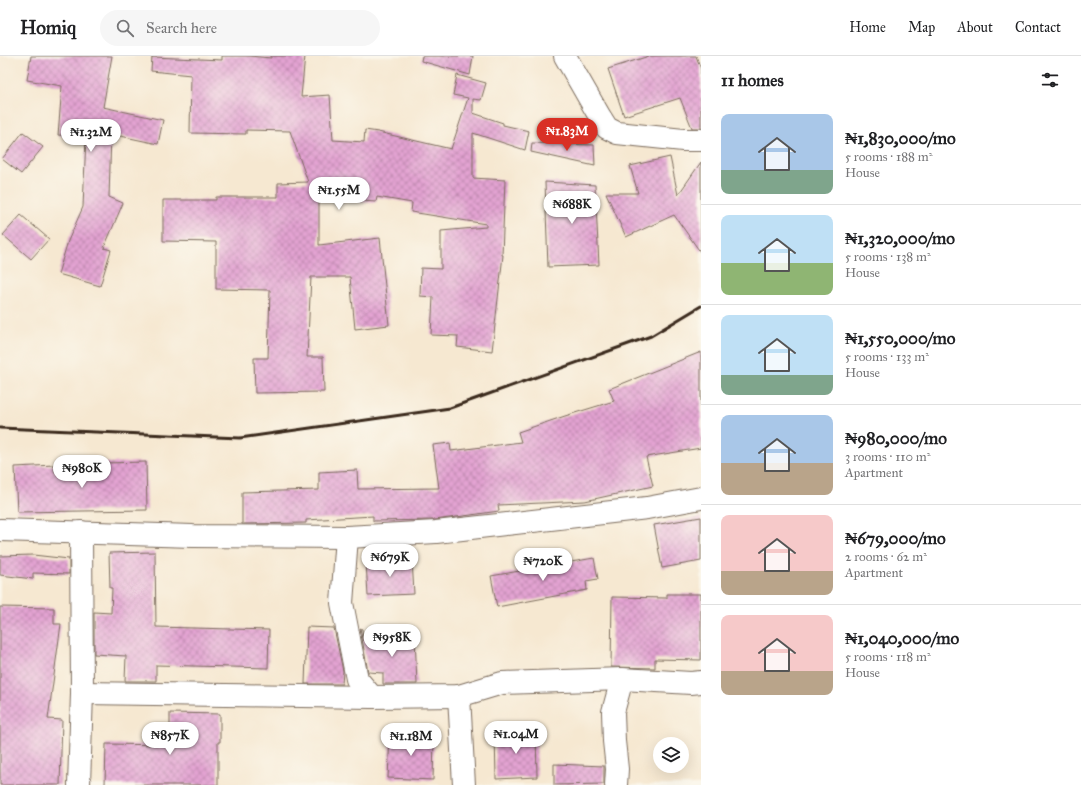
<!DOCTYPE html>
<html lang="en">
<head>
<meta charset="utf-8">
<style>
	:root { --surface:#fff; --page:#f6f6f6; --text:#202124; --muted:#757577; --line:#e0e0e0; --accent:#d93025 }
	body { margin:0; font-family:"IM FELL Great Primer",serif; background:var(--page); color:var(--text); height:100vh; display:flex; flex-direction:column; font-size:15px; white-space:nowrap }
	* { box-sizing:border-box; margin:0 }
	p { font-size:13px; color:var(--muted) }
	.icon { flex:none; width:22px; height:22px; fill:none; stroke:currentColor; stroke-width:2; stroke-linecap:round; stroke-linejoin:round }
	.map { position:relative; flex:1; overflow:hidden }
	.side { display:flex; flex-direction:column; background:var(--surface); width:380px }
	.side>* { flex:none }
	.tools { position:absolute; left:653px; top:681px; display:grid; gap:8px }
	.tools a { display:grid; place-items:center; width:36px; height:36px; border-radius:50%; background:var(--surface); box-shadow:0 4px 16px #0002; font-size:20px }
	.price { position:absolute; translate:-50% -34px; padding:0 9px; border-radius:14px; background:#fff; color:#222; font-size:13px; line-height:26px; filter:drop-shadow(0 1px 2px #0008) }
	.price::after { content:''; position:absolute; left:50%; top:24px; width:12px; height:9px; margin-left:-6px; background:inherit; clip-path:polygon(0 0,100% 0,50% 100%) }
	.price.selected { background:var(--accent); color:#fff }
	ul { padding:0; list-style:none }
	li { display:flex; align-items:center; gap:12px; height:100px; padding:0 20px }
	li+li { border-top:1px solid var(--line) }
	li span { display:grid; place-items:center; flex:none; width:112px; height:80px; border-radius:8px; color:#555 }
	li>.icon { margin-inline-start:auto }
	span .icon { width:48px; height:48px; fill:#fffc; stroke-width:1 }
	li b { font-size:17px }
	h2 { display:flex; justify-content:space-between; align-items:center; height:48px; padding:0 20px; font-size:17px }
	header { display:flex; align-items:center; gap:24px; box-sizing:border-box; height:56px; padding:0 20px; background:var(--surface); border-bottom:1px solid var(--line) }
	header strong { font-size:19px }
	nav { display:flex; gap:22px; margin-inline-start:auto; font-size:14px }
	.search { width:280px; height:36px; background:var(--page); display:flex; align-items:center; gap:10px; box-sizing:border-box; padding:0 14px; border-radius:22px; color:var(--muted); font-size:15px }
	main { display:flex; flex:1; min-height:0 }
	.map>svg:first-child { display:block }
	.building { fill:url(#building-cross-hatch) }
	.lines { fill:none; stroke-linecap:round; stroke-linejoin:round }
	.street-casing { stroke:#7c6c5d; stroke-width:24 }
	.street { stroke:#fff; stroke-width:22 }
	.rail { stroke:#3b2a1e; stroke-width:3 }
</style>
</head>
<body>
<header>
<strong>Homiq</strong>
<div class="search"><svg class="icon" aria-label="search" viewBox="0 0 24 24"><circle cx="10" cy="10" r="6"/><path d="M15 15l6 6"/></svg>Search here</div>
<nav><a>Home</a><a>Map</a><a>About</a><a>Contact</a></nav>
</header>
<main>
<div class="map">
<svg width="701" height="729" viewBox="0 0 701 729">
	<defs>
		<pattern id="building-cross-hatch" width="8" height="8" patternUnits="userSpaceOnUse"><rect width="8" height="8" fill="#e3a3d2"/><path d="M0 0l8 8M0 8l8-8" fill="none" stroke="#b985aa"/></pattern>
	</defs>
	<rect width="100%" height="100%" fill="#fbf7ec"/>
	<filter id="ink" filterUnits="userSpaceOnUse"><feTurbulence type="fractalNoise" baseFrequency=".025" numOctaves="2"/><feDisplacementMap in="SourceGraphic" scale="8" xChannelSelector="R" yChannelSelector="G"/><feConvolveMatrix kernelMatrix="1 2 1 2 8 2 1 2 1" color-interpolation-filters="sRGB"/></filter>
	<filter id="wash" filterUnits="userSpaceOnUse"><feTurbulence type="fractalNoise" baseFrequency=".012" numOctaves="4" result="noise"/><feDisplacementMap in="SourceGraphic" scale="16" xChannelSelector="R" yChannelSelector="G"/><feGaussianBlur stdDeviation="0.9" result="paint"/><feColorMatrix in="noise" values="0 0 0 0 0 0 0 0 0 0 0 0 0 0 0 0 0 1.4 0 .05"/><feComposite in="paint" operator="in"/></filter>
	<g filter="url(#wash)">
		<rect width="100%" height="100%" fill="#f6e8d1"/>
		<g id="blocks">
			<g class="building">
				<polygon points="31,0 112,0 103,51 163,64 158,88 111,78 109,141 123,147 104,192 111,194 100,230 58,218 68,185 83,151 86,81 58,79 62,30 27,24"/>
				<polygon points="222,0 249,0 271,2 271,0 305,0 301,41 330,39 333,84 364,86 365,74 378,76 451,93 468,42 453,39 457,19 486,27 481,44 473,43 473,57 503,67 503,69 529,75 525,94 473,77 473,122 505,124 502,199 503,199 492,295 457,291 458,280 431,279 433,241 420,240 421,212 441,213 441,175 486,171 486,168 411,156 412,147 377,141 376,146 319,142 319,189 380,182 389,269 355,273 350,221 311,221 307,301 323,301 324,336 255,337 254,302 268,302 270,234 216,233 216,186 163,185 163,144 216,144 216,141 278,141 278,127 308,126 290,75 246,74 246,78 190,77 191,19 151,15 152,1 222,4"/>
				<polygon points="422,0 473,0 470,19 421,5"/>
				<polygon points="649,0 696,0 701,13 701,72 692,72 680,42 624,60 608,13"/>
				<polygon points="23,76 43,91 21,118 2,103"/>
				<polygon points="532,87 594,89 595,110 531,96"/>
				<polygon points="670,101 678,139 701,106 701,197 674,159 626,181 606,137 638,137 630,110"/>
				<polygon points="545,126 595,129 599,209 548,211"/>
				<polygon points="21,159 49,183 31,203 3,179"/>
				<polygon points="701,296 701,392 646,401 653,430 585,445 498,449 499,455 435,464 373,465 373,460 306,464 306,467 242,468 242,436 319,434 319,416 357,414 358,433 439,432 433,389 450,387 451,395 521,386 518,376 565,360 614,345 609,333"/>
				<polygon points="146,406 147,454 17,456 15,411 54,409 55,416 104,415 104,407"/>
				<polygon points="701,461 701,505 662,512 654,469"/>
				<polygon points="155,496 156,571 269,574 268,612 156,609 156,625 125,625 126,600 94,598 94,556 111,557 112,532 110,532 109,497"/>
				<polygon points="33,499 69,503 69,518 33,517 33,523 0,519 0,500"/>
				<polygon points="594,502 598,523 586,525 587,534 497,551 491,520"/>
				<polygon points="412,503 414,538 368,540 366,505"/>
				<polygon points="667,538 701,538 701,604 655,603 655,612 611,611 612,541 667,542"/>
				<polygon points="0,551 54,552 54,568 61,568 48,663 62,664 60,729 0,729"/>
				<polygon points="307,571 334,572 343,615 342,628 305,628"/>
				<polygon points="360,572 362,573 363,581 415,580 417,628 383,628 383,617 368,616"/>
				<polygon points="170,657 220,658 220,686 218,686 218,729 105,729 106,688 170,689"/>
				<polygon points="536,675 537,721 496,723 495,677"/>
				<polygon points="390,679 434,680 433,724 388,722"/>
				<polygon points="554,708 604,710 604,728 554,729"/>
			</g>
		</g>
	</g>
	<g filter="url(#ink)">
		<use href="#blocks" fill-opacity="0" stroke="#7c6c5d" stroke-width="1"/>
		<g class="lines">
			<defs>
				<g id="street">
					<polyline points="565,0 600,61 607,72 617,77 683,84 701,84"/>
					<polyline points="0,474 193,480 347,481 436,476 647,452 701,442"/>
					<polyline points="347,481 342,547 357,623 372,641"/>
					<polyline points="82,637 372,641 459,640 502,627 622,623 691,627 701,626"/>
					<polyline points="459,640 464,729"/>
					<polyline points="79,729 82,637 81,476"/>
					<polyline points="616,729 617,713 614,685 613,656 622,623"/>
				</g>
			</defs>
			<use href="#street" class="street-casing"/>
			<use href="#street" class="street"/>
			<polyline class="rail" points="0,372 240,382 450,352 651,280 701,250"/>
		</g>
	</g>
</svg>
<div class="tools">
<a><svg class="icon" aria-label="layers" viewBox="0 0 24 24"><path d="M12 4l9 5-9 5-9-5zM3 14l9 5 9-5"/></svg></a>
</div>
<b class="price selected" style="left:567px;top:96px">₦1.83M</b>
<b class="price" style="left:91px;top:97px">₦1.32M</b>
<b class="price" style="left:339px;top:155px">₦1.55M</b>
<b class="price" style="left:572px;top:169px">₦688K</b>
<b class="price" style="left:82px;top:433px">₦980K</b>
<b class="price" style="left:390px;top:522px">₦679K</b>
<b class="price" style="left:543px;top:526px">₦720K</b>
<b class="price" style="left:392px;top:602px">₦958K</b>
<b class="price" style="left:516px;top:699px">₦1.04M</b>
<b class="price" style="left:170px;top:700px">₦857K</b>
<b class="price" style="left:411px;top:701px">₦1.18M</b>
</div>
<section class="side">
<h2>11 homes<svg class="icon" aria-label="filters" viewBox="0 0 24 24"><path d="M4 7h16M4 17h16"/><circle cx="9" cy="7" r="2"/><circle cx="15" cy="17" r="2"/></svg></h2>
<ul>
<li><span style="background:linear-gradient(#a9c7e8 70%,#7fa58c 0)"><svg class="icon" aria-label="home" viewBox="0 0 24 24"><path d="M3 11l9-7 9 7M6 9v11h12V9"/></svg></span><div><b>₦1,830,000/mo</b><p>5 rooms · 188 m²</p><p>House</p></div></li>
<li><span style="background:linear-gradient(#bfe0f5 60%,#8fb573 0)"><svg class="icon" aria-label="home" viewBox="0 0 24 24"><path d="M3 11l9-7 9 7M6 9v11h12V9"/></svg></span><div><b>₦1,320,000/mo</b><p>5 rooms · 138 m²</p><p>House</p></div></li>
<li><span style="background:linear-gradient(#bfe0f5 75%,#7fa58c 0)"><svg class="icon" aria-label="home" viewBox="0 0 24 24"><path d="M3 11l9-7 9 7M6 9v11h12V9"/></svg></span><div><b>₦1,550,000/mo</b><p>5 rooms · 133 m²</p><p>House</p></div></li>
<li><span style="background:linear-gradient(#a9c7e8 60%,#b9a48a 0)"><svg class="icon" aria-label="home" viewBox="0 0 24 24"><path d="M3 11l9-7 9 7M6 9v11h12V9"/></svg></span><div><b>₦980,000/mo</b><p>3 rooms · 110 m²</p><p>Apartment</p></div></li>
<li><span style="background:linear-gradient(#f6c9c9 70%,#b9a48a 0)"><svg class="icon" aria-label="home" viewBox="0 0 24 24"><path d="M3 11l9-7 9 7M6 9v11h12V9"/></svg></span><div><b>₦679,000/mo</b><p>2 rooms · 62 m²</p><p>Apartment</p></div></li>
<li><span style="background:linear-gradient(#f6c9c9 70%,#b9a48a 0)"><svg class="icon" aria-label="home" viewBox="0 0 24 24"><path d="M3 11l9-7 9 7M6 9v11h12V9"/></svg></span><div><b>₦1,040,000/mo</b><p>5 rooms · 118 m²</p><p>House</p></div></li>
</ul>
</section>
</main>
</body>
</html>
